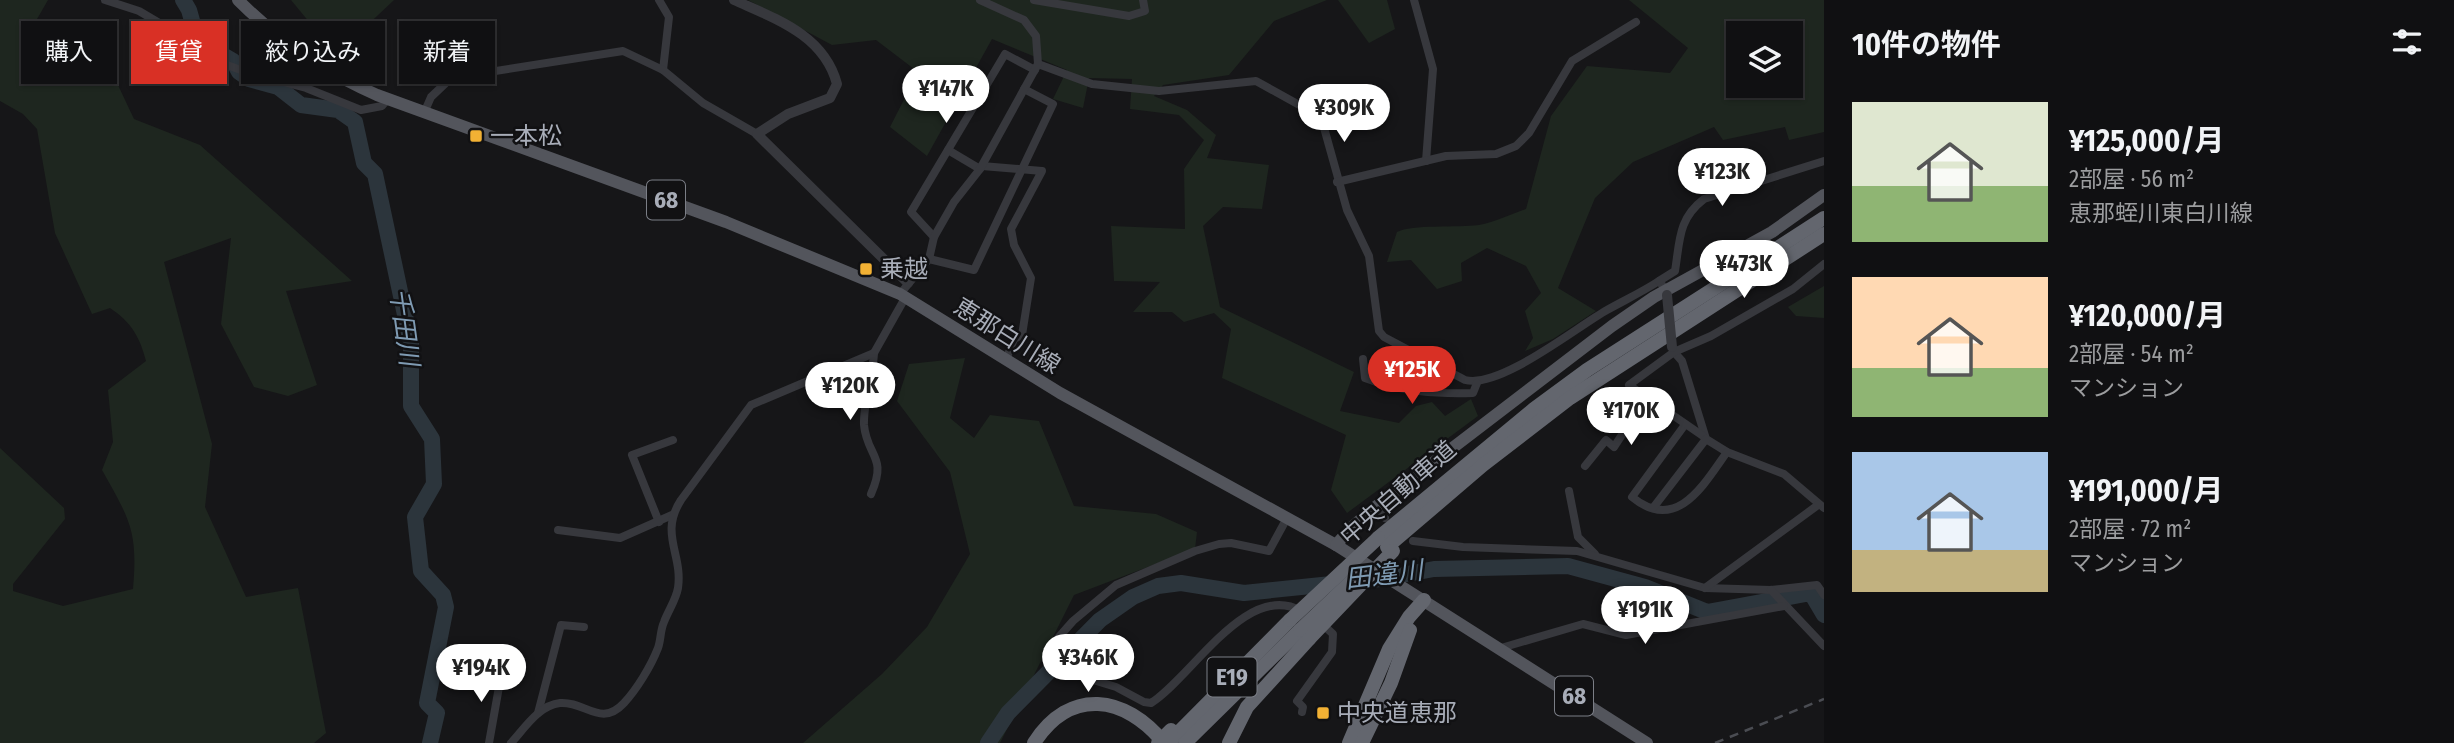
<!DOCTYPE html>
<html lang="ja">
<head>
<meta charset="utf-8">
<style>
	:root { --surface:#101012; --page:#1e1e20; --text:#f1f3f6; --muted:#9c9d9f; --line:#303032; --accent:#d93025 }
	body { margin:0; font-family:"Fira Sans Condensed","Noto Sans JP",sans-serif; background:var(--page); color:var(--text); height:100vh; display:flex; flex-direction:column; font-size:26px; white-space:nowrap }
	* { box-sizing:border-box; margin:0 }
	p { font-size:23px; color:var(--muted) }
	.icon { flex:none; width:38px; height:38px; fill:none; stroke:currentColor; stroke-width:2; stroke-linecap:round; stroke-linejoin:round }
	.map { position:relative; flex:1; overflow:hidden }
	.sheet { display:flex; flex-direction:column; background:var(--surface); width:630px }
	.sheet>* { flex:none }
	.top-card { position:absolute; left:21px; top:21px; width:665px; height:63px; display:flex; gap:14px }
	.fabs { position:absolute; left:1726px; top:21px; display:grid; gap:14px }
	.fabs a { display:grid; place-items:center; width:77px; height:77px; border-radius:0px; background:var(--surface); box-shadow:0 2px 5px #0004,0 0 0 2px var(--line); font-size:35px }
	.price { position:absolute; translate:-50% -60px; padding:0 16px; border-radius:24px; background:#fff; color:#222; font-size:23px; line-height:46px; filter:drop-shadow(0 2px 4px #0008) }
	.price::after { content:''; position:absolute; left:50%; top:42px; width:21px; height:16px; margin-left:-10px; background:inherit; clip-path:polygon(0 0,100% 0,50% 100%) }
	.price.selected { background:var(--accent); color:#fff }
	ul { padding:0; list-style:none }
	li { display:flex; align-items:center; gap:21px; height:175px; padding:0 28px }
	li span { display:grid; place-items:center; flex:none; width:196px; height:140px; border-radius:0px; color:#555 }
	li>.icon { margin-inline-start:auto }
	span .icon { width:84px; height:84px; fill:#fffc; stroke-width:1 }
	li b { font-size:30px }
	h2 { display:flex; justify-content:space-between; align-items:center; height:84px; padding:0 28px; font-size:30px }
	.pill { padding:0 24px; border-radius:0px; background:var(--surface); box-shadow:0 2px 5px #0004,0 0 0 2px var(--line); font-size:24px; line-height:63px }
	.pill.selected { background:var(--accent); color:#fff }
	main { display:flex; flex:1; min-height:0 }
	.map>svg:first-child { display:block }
	.green { fill:#1e261f; fill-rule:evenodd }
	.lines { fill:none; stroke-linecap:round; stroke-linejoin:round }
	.river { stroke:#2c353c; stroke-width:16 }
	.minor { stroke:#37383d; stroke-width:8 }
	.tertiary { stroke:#37383d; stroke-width:10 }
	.primary { stroke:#53555c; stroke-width:12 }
	.motorway { stroke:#63666e; stroke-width:14 }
	.rail { stroke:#4a4c52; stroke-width:2.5; stroke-dasharray:9 7; stroke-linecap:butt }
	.tertiary-bridge { stroke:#37383d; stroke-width:10 }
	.motorway-bridge { stroke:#63666e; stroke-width:14 }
	.poi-dot { fill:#f2b134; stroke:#111113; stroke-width:2.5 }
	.labels { text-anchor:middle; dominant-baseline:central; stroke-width:5; stroke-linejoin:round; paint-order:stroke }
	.shield { fill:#111113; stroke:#7b7e86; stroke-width:2 }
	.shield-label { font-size:23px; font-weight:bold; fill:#a8adb8 }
	.poi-label { font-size:24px; fill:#a8adb8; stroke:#111113; text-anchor:start }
	.street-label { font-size:24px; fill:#a8adb8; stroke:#111113 }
	.water-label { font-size:26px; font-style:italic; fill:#7f9bb3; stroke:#111113 }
</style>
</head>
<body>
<main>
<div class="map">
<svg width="1824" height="743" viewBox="0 0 1824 743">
	<rect width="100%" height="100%" fill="#161618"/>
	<g class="green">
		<path d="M0,0H48L33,26L117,83L134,119L200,145L352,281L286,291L317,385L288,396L254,387L221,324L231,238L164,262L212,444L205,507L246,597L298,588L326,733L314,743H0V448L64,508L65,519L13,584V591L63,606L133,589C138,531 130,520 102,470L113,442L108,390L146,361C140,337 131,322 110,308L92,314L55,233L37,129L23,114L0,101Z"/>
		<polygon points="291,0 394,0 360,32 315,29"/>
		<polygon points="748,0 1327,0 1274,21 1229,75 1163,85 1154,96 1187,110 1216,135 1207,158 1269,165 1262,209 1223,207 1203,226 1220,307 1354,372 1340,411 1399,423 1416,406 1432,402 1445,416 1471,399 1478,416 1347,513 1331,490 1346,435 1222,378 1231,329 1214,313 1184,322 1172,312 1133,312 1160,282 1114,281 1111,226 1185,229 1184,169 1204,140 1179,115 1130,109 1132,79 1089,78 1083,108 1053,99 1067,70 992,39 927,156 890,127 918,72 876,40 832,45"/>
		<polygon points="1338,0 1387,0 1395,29 1369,43"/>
		<path d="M1629,0H1824V132L1789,140L1785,127L1723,140L1714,127L1633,162L1595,198L1558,288L1596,311L1553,339L1525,351L1533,338L1525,311L1541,293L1526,266L1487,248L1461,263L1462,281L1437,289L1411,260L1387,262L1397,232C1412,224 1457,228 1479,225C1495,222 1511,214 1526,209L1551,116L1587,66L1670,73L1688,48ZM1738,33H1790V86H1738Z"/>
		<polygon points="1824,286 1824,318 1796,316 1788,307"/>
		<polygon points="965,358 950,418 974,438 990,415 1039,421 1074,506 1156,514 1197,532 1195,549 1074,595 1000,743 803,743 882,674 927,627 970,554 950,472 897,401 909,364"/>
	</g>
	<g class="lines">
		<g class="river">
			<polyline points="183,0 189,10 200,49 221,54 233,61 239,72 249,79 278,87 301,105 338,110 355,122 364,163 375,174 411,343 411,406 432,439 434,484 415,517 421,571 443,595 446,607 427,703 437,713 430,743"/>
			<polyline points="988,743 1008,713 1100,620 1133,597 1158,586 1181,583 1244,593 1380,579 1434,569 1568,566 1645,587 1707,612 1811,593 1824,615"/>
		</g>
		<g class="minor">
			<polyline points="105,0 139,11 166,27 195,53 246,72 306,88 361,110 382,106 388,99"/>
			<polyline points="659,0 669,17 663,70"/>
			<polyline points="1034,0 1129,16 1145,11 1143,0"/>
			<polyline points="1414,0 1433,69 1426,161"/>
			<path d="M1038,64L1092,84L1159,91L1256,81L1321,117L1347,210L1369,256L1379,331L1384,337L1465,380C1500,389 1575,328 1607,310C1625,300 1642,292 1659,281L1666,290"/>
			<polyline points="424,113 431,97 451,78 623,51 663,70 703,103 757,134"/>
			<polyline points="948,150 980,169"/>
			<polyline points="982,166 1042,171 1011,229 1014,245 1031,278 1022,335 1014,339 1006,360"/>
			<polyline points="1337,182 1446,156 1496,154 1516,146 1529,133 1572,61 1636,22"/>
			<polyline points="934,237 911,212 1005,54 1035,70"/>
			<polyline points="929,259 974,270 1053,104 1024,89"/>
			<path d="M1659,281L1675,271C1680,240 1678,219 1704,199L1824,161"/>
			<polyline points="900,294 929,259 934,237 954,202 980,169 1038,64 1036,36 1024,20 980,0"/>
			<polyline points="1674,352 1682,361 1706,439 1727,452 1784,474 1824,508"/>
			<path d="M1363,359L1365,378C1401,392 1436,394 1473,393L1477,383"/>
			<path d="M1684,426L1632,497C1677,534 1704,484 1727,452"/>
			<polyline points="1703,436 1629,385 1674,352 1711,336 1793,289 1824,264"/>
			<polyline points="1585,466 1606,440 1614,447 1646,398"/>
			<polyline points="1569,491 1578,537 1595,554"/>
			<path d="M871,494C888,456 867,457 864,425C863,402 873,376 874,353"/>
			<polyline points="1374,508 1385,518"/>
			<polyline points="1653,508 1706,439"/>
			<path d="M1287,518L1269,551L1231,543L1219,544L1195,551L1116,585L1073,621L1058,638L1056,652L1080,676L1116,687L1144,702L1151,703C1191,678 1247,580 1301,611"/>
			<polyline points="659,522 632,455 673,440"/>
			<polyline points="558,530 620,538 672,515"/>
			<polyline points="1413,541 1463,547 1577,551 1705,588 1771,590 1817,585 1824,595"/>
			<polyline points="1705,588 1818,505"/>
			<polyline points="1771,590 1824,646"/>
			<polyline points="1501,648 1583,624 1626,635 1784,606"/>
			<polyline points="1302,712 1303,707 1297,701 1332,652 1333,634 1321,623"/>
			<polyline points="538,713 561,625 584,627"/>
			<polyline points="489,743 502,670"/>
			<path d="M511,743C524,729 539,705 560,703C585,701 601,728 624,703C637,689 651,666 658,648C661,640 660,631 664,622C668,611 676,600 678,588C683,554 659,534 681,500L751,405L874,353L905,298"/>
		</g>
		<path class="tertiary" d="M734,0C776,19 824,35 837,84L830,98L788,114L757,134L908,283"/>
		<g class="primary">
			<path d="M238,0C278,40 324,72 377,95L726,222L900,294L1060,393L1336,545L1647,743"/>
			<polyline points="1336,545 1351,528 1374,508 1612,326 1654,297 1772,232 1824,195"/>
		</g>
		<g class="motorway">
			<polyline points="1378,538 1534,409 1587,370 1824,218"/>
			<polyline points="1387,547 1483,465 1570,398 1824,234"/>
			<path d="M1034,743C1070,687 1125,695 1164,743"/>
			<polyline points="1168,743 1290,620"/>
			<polyline points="1185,743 1300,630"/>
			<polyline points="1229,743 1247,707 1309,639"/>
			<polyline points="1349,743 1389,649 1409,617 1424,600"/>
			<polyline points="1362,743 1391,683 1410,630"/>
		</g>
		<polyline class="rail" points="1715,743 1824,699"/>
		<polyline class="tertiary-bridge" points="1667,295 1672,347"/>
		<g class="motorway-bridge">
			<polyline points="1290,620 1378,538"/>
			<polyline points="1300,630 1356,577"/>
			<polyline points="1309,639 1393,551"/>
			<polyline points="1158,743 1171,730"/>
		</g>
	</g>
	<g class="poi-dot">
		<rect x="469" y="129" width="14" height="14" rx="3.5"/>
		<rect x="859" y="262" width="14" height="14" rx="3.5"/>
		<rect x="1316" y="706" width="14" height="14" rx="3.5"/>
	</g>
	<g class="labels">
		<g class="shield">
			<rect x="647" y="180.5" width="38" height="39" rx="5"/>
			<rect x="1207.5" y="657.5" width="49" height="39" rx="5"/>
			<rect x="1555" y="676.5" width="38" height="39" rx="5"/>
		</g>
		<g class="shield-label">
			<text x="666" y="200">68</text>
			<text x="1232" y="677">E19</text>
			<text x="1574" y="696">68</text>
		</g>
		<g class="poi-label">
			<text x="490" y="136">一本松</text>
			<text x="880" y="269">乗越</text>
			<text x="1337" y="713">中央道恵那</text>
		</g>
		<g class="street-label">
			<text transform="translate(1007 336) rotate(32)">恵那白川線</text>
			<text transform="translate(1398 493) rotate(-41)">中央自動車道</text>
		</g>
		<g class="water-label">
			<text transform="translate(404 327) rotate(82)">千田川</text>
			<text transform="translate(1384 575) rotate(-7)">田違川</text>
		</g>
	</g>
</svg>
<div class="fabs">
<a><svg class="icon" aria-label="layers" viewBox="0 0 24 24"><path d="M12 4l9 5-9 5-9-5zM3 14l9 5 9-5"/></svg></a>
</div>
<b class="price" style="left:946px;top:125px">¥147K</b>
<b class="price" style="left:1344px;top:144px">¥309K</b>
<b class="price" style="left:1722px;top:208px">¥123K</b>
<b class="price" style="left:1744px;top:300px">¥473K</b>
<b class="price selected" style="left:1412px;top:406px">¥125K</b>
<b class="price" style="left:850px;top:422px">¥120K</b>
<b class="price" style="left:1631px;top:447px">¥170K</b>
<b class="price" style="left:1645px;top:646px">¥191K</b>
<b class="price" style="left:1088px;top:694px">¥346K</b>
<b class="price" style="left:481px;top:704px">¥194K</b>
<div class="top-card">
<a class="pill">購入</a>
<a class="pill selected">賃貸</a>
<a class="pill">絞り込み</a>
<a class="pill">新着</a>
</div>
</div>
<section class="sheet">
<h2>10件の物件<svg class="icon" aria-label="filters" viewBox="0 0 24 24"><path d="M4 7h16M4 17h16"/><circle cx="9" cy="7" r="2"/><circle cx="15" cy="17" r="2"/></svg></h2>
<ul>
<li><span style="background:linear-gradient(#dfe7d0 60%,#8fb573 0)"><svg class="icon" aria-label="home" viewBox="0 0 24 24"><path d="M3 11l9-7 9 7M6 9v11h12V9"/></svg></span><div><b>¥125,000/月</b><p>2部屋 · 56 m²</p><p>恵那蛭川東白川線</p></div></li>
<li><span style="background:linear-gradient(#ffd9b3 65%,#8fb573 0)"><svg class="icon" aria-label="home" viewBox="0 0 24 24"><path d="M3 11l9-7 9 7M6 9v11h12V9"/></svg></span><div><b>¥120,000/月</b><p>2部屋 · 54 m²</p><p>マンション</p></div></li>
<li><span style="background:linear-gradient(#a9c7e8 70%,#c2b280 0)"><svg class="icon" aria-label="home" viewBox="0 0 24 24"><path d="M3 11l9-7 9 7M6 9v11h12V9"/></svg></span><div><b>¥191,000/月</b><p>2部屋 · 72 m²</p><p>マンション</p></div></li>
</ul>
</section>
</main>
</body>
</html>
